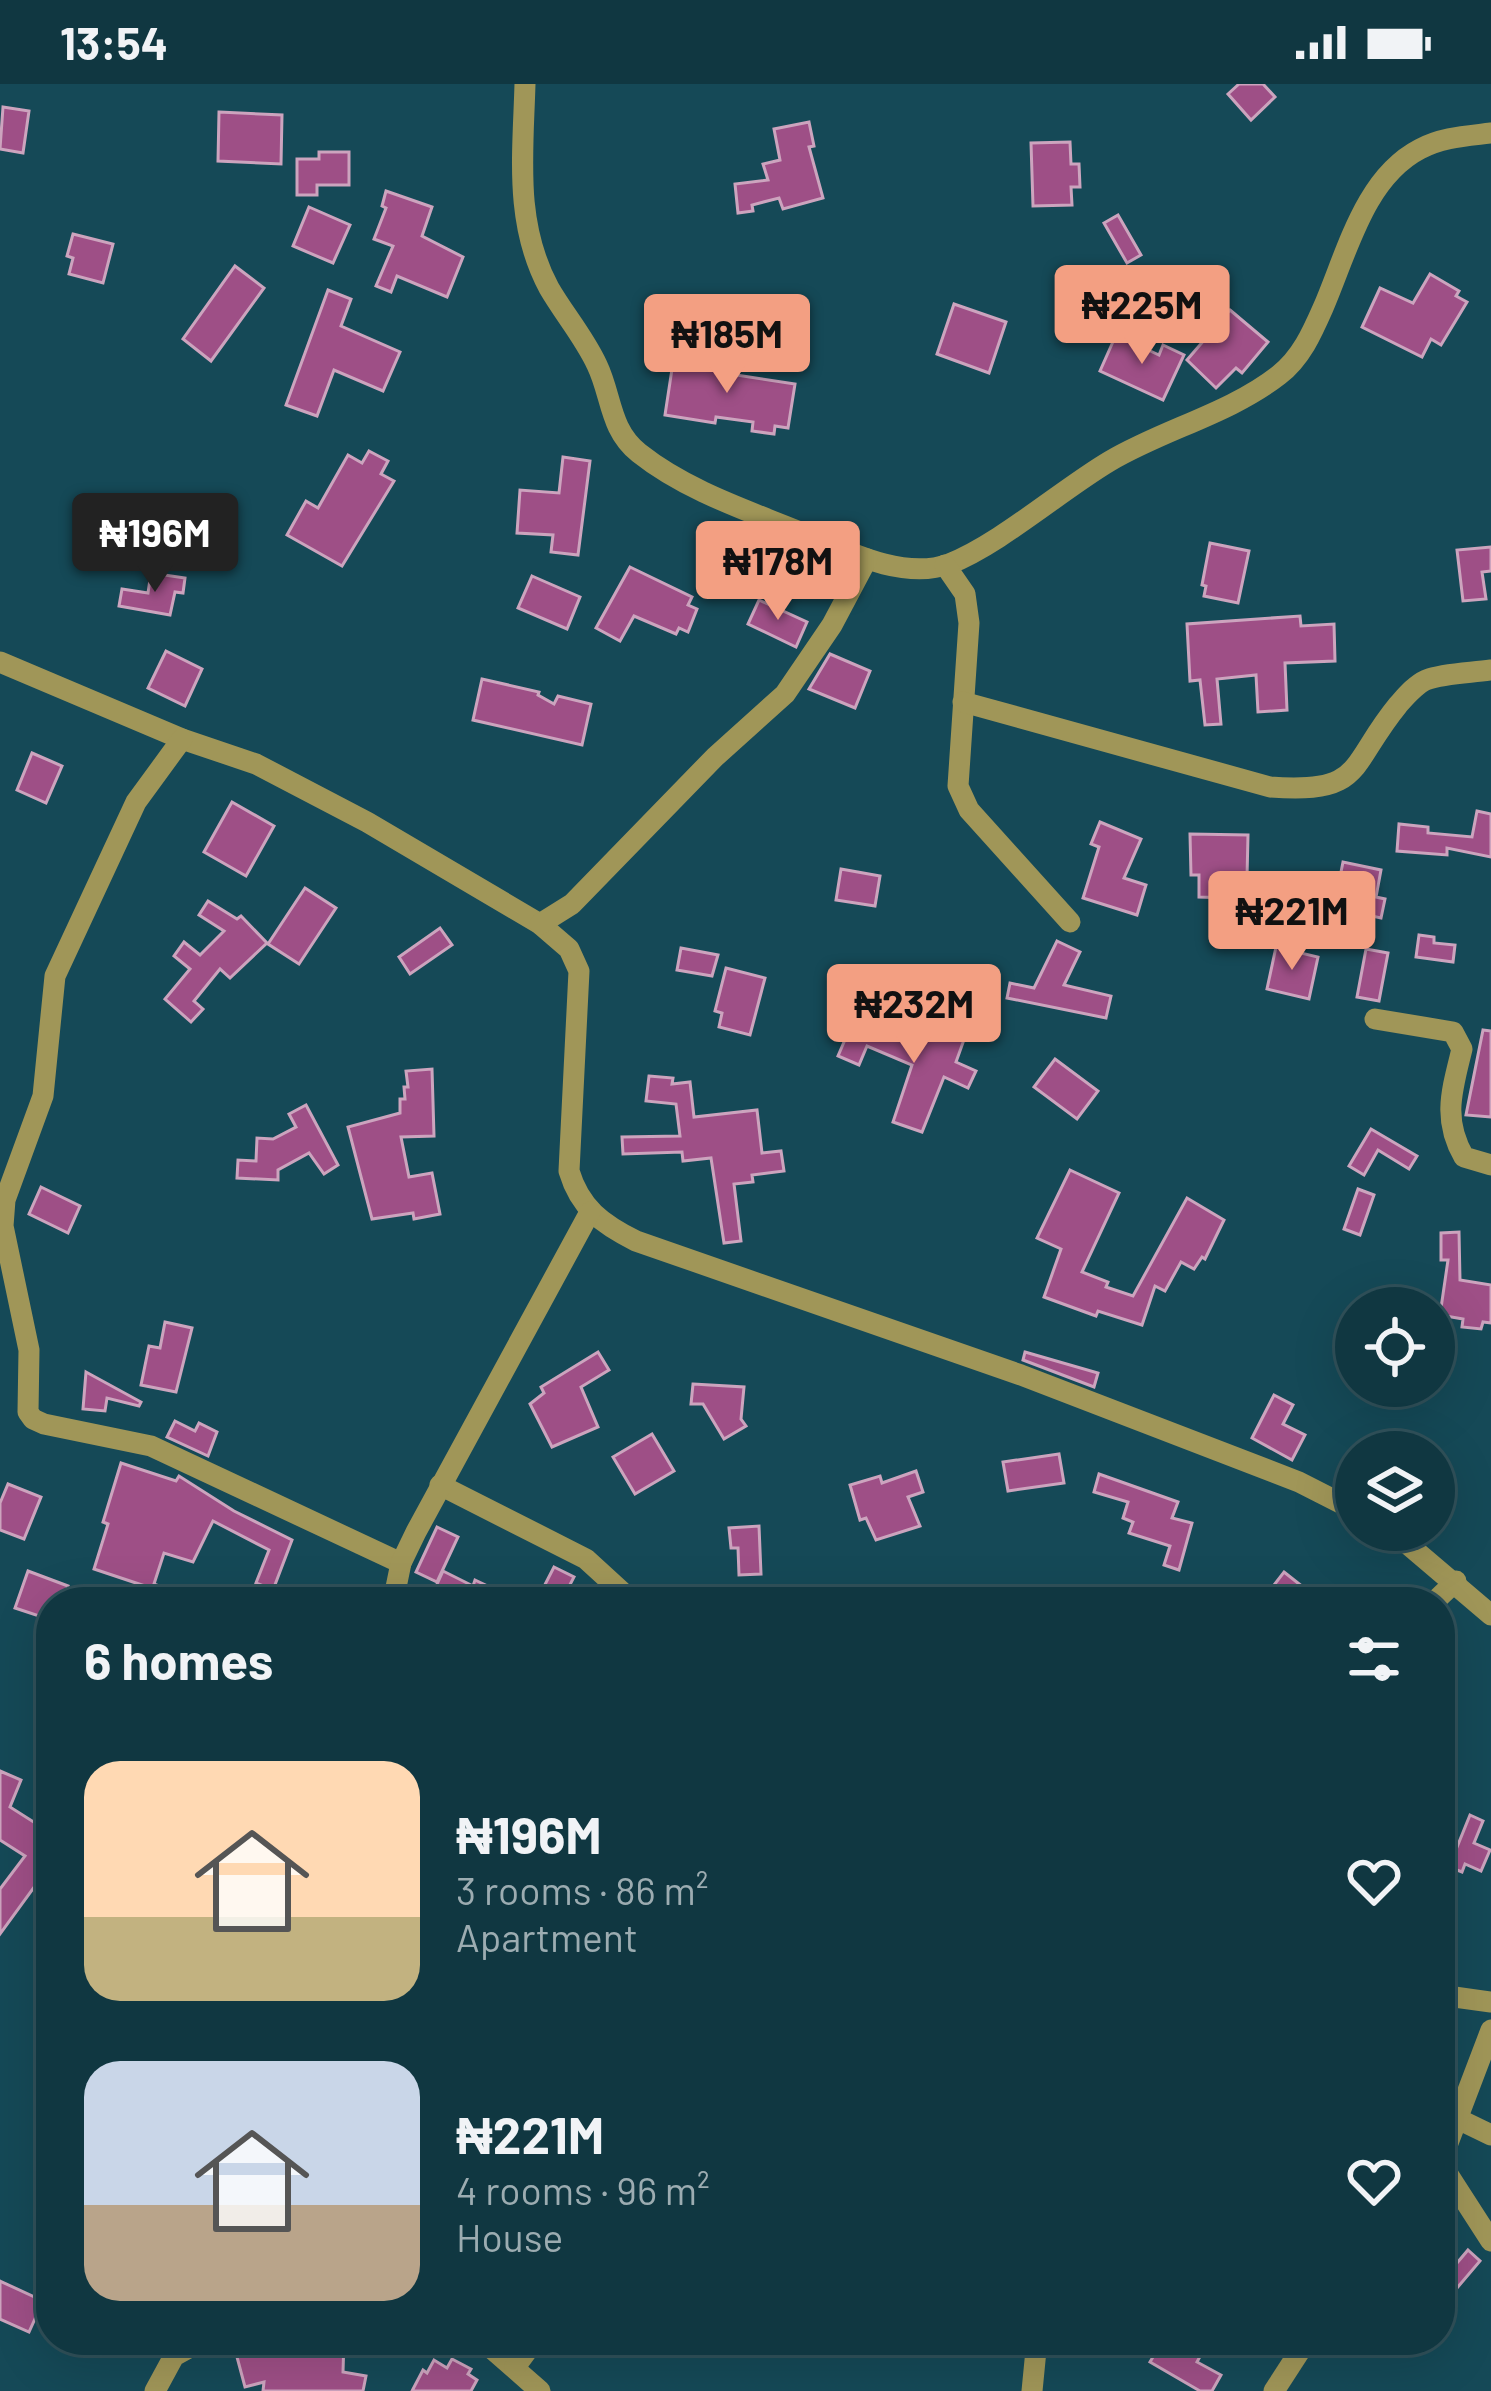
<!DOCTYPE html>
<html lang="en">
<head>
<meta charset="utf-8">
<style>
	:root { --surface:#103741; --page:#1e424c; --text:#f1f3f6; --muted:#9cacb1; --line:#30515a; --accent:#f39f82 }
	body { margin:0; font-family:Barlow,sans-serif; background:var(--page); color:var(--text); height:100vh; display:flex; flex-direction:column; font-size:45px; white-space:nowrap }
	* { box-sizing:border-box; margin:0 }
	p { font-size:39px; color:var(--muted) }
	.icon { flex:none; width:66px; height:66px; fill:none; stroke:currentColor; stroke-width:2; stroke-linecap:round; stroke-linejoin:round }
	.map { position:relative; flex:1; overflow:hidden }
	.panel { position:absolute; left:36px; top:1503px; width:1419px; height:768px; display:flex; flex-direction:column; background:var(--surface); border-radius:48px; box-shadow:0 12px 48px #0002,0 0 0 3px var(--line) }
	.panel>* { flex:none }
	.fabs { position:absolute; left:1335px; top:1203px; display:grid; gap:24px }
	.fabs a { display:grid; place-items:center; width:120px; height:120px; border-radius:50%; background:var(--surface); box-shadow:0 12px 48px #0002,0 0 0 3px var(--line); font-size:60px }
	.price { position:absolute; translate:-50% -102px; padding:0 27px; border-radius:12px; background:var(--accent); color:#111; font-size:39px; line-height:78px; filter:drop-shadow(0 3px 6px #0008) }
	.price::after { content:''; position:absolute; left:50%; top:72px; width:36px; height:27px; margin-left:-18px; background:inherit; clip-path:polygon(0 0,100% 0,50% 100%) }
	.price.active { background:#222; color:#fff }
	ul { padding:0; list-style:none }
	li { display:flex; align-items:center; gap:36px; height:300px; padding:0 48px }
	li span { display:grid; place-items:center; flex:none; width:336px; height:240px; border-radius:36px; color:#555 }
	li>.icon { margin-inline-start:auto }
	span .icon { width:144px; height:144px; fill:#fffc; stroke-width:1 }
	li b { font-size:51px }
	h2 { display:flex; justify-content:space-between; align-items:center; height:144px; padding:0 48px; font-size:51px }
	.status { display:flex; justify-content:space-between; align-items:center; height:84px; padding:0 60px; background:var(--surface); direction:ltr }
	.status svg { height:33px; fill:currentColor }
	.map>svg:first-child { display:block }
	.building { fill:#9e4f86; stroke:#cca4be; stroke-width:3 }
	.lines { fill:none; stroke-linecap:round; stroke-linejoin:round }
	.minor { stroke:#a09658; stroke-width:21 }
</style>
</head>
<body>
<div class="status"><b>13:54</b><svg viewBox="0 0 49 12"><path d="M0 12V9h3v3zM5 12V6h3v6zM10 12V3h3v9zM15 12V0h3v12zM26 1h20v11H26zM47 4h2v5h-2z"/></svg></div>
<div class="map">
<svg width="1491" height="2307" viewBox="0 0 1491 2307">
	<rect width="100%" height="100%" fill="#154957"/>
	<g class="building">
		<polygon points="1239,0 1263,0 1275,13 1251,36 1228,10"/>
		<polygon points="3,23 29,27 23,69 0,65"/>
		<polygon points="219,28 282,31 281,80 218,77"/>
		<polygon points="809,38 814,62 809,63 823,114 783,125 779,114 752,121 753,127 738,129 735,100 768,96 763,80 780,76 774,45"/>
		<polygon points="1070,58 1071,80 1079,80 1080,103 1071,103 1072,121 1033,122 1031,59"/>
		<polygon points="319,68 349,68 349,101 317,101 317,111 297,111 297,75 319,75"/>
		<polygon points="386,107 432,123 422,152 463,173 447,213 397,192 391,208 376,202 393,162 374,155 386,124 382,122"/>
		<polygon points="309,123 350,141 333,179 293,162"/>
		<polygon points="1118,131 1141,171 1127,179 1104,139"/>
		<polygon points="73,150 113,160 103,199 69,190 73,174 67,172"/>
		<polygon points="235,182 264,204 211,277 183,255"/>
		<polygon points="1430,190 1459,207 1456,212 1467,218 1441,261 1431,255 1422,273 1362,243 1380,204 1413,219"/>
		<polygon points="328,206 351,215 341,242 400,268 383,307 334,286 317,332 286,321"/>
		<polygon points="954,220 1006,238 989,289 937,270"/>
		<polygon points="1230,226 1268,258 1242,289 1236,284 1216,304 1187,276"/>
		<polygon points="1116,251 1159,271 1163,261 1184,271 1163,316 1100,287"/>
		<polygon points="692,271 719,275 717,288 795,300 788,344 775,342 774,350 752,347 753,338 716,333 715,339 665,331 674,272 691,274"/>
		<polygon points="369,367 388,377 381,390 394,397 342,482 287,451 306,417 318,424 348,371 362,379"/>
		<polygon points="563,373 590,377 578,471 551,468 553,451 517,449 520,406 559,409"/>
		<polygon points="1210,459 1249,467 1238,519 1204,512 1206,502 1202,501"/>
		<polygon points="1491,463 1491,487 1482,488 1486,515 1463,517 1457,466"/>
		<polygon points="630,483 692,513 688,521 697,525 688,548 679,544 676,550 634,532 620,557 596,544"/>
		<polygon points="151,489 185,494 183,509 175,508 170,531 119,522 122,505 148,509"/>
		<polygon points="532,492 580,513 567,545 518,524"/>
		<polygon points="759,516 807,538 796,563 748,540"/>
		<polygon points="1300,532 1301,542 1334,540 1335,577 1285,579 1287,626 1258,628 1256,591 1217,595 1221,640 1205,641 1200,596 1190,597 1187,540"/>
		<polygon points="166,567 202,585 185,622 148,604"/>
		<polygon points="830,570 870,587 855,624 809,605"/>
		<polygon points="482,595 539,608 538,611 554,620 558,612 591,620 582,661 473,636"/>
		<polygon points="32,669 62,682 46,719 17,706"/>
		<polygon points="232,718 274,742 246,792 204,768"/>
		<polygon points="1477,727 1491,730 1491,773 1447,764 1447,771 1397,767 1399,740 1428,743 1428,749 1472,753"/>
		<polygon points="1100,738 1141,755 1124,794 1146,801 1137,831 1083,814 1099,763 1091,760"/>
		<polygon points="1190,750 1248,751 1247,794 1339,798 1343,778 1381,786 1376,813 1385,815 1381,834 1372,832 1370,841 1332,832 1334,822 1276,819 1276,833 1260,833 1260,815 1199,813 1199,791 1191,791"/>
		<polygon points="841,785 880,792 875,822 836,816"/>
		<polygon points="305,804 336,824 299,880 268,860"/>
		<polygon points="208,817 237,835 241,832 267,859 230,894 220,885 194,917 203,925 191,938 165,915 190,885 174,872 184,858 200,871 224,847 199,831"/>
		<polygon points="440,844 452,861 410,890 399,873"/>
		<polygon points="1419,851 1434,853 1434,859 1455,861 1453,878 1416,873"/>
		<polygon points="1057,857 1080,868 1064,901 1111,912 1106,934 1007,914 1010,899 1034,904"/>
		<polygon points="1276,863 1318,873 1309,915 1267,905"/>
		<polygon points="681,864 718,871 712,892 677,886"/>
		<polygon points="1366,865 1388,869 1379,917 1357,913"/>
		<polygon points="726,884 765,894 750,951 719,943 722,929 715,927"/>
		<polygon points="854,935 922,964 930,940 965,953 956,978 976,987 968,1004 944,993 922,1048 893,1038 912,981 867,962 859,981 838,972"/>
		<polygon points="1483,946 1491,947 1491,1033 1466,1031"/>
		<polygon points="1055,975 1098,1007 1077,1035 1034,1003"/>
		<polygon points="432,985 434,1052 401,1053 409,1093 432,1089 440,1130 414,1135 413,1129 372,1135 348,1043 400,1029 400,1015 405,1015 404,1003 408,1003 406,987"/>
		<polygon points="649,992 673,994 672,1000 690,998 694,1033 757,1026 762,1069 781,1067 784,1087 752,1091 753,1098 734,1100 741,1157 724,1159 711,1074 683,1077 682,1068 623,1070 622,1053 680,1052 676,1020 646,1017"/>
		<polygon points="306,1021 338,1081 324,1090 309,1069 278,1086 278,1096 237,1094 238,1076 256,1077 257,1054 273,1055 296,1043 289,1030"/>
		<polygon points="1371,1045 1417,1072 1409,1085 1378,1066 1364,1091 1349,1082"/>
		<polygon points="1070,1086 1119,1109 1082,1188 1108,1198 1106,1203 1133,1212 1187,1114 1224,1136 1205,1175 1202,1173 1194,1185 1181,1178 1165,1207 1155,1202 1142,1241 1098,1227 1096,1232 1044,1213 1061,1165 1037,1154"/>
		<polygon points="41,1103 80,1122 68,1149 29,1130"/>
		<polygon points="1358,1105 1374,1111 1360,1151 1344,1145"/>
		<polygon points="1459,1148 1460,1196 1491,1201 1491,1239 1483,1238 1481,1245 1462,1243 1463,1235 1440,1231 1448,1176 1441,1176 1441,1149"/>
		<polygon points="165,1238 192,1244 176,1308 141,1301 149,1262 160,1264"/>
		<polygon points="598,1268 609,1286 581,1303 598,1343 552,1363 530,1320 544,1309 541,1303"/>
		<polygon points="1025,1268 1098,1289 1094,1303 1023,1276"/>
		<polygon points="86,1288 141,1318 139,1322 107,1314 105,1327 83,1325"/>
		<polygon points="693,1300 744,1303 741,1335 746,1342 724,1355 703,1320 691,1320"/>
		<polygon points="1274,1311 1293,1321 1283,1340 1305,1351 1292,1376 1252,1354"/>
		<polygon points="175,1337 195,1347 199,1339 217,1348 208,1372 167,1353"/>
		<polygon points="652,1350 674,1387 635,1410 613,1373"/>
		<polygon points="1059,1370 1064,1399 1008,1407 1003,1378"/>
		<polygon points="121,1379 176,1397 179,1392 234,1427 292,1456 273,1506 256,1499 269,1466 213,1437 193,1478 164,1469 154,1500 197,1518 138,1518 145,1502 94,1485 108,1440 103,1438"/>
		<polygon points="916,1387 923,1408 908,1413 920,1442 876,1456 866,1434 860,1436 850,1401 880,1392 882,1399"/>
		<polygon points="1099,1390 1178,1418 1172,1434 1192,1439 1179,1486 1164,1481 1170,1462 1129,1449 1133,1438 1123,1434 1128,1418 1094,1408"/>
		<polygon points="8,1400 41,1413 24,1455 0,1446 0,1419"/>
		<polygon points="759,1442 761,1490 739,1491 738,1464 731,1464 729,1444"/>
		<polygon points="437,1443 458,1453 437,1498 416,1488"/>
		<polygon points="554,1483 574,1493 561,1518 536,1518"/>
		<polygon points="28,1487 68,1502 62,1518 51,1518 51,1536 15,1524"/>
		<polygon points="443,1487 473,1502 475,1496 521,1518 429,1518"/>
		<polygon points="1284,1488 1322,1518 1261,1518"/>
		<polygon points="0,1687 21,1696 10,1723 51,1749 51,1780 0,1850 0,1805 25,1772 0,1756"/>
		<polygon points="1470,1731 1483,1737 1474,1759 1490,1766 1481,1787 1465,1780 1462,1788 1449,1783"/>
		<polygon points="1468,2166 1480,2177 1440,2224 1440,2199"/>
		<polygon points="0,2197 43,2217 29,2248 0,2235"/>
		<polygon points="261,2256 344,2256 343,2288 366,2292 363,2307 263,2307 264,2298 245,2303 237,2273 264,2266"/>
		<polygon points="1163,2256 1184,2256 1203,2267 1197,2278 1221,2291 1212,2307 1200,2307 1150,2278"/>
		<polygon points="452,2275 471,2285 468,2290 477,2296 471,2307 412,2307 423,2286 427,2289 434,2276 447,2284"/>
	</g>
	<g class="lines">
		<g class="minor">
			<path d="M525,0C523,71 514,139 549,204C564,230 584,253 597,281C612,312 609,345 639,369C688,408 752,428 810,452C850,469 905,496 949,480C1000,460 1061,406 1110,377C1164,345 1229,330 1279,291C1301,274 1312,249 1323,224C1347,169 1364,94 1420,65C1442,53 1467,52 1491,49"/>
			<polyline points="945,481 965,510 969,539 958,702 969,726 1070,838"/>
			<path d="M0,578L182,655L256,680L367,738L540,840L569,865L579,887L569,1087C580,1124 602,1140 636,1157L1021,1291L1299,1398L1356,1427"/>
			<path d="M963,618L1270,703C1365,710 1348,682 1398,621C1406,612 1415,601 1426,596C1445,589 1471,589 1491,586"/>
			<polyline points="182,655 136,718 55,892 43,1012 5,1116 3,1142 29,1266 28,1328 33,1335 44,1340 151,1362 401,1479"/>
			<polyline points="540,840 572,820 715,673 785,610 832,541 867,475"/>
			<path d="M1375,935L1453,948L1462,965C1452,1006 1442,1035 1464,1073L1491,1081"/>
			<polyline points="440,1401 586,1475 633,1518"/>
			<polyline points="1391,1446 1491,1531"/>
			<polyline points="393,1518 401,1479 416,1448 590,1128"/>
			<polyline points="1434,1518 1456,1497"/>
			<polyline points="1440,1911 1491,1918"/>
			<polyline points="1458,2035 1491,2051"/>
			<polyline points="1440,2078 1491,2157"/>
			<polyline points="1440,2080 1491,1946"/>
			<polyline points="482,2256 540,2307"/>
			<polyline points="515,2283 535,2256"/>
			<polyline points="155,2307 174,2272 203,2256"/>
			<polyline points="1032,2307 1037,2256"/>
			<polyline points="1274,2307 1307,2256"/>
		</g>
	</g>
</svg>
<div class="fabs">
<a><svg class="icon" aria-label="locate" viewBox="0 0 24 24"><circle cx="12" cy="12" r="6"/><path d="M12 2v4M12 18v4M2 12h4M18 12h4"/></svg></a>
<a><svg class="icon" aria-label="layers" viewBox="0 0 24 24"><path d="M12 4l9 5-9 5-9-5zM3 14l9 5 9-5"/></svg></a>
</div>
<b class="price" style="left:1142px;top:283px">₦225M</b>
<b class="price" style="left:727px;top:312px">₦185M</b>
<b class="price active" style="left:155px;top:511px">₦196M</b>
<b class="price" style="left:778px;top:539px">₦178M</b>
<b class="price" style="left:1292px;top:889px">₦221M</b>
<b class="price" style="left:914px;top:982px">₦232M</b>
<section class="panel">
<h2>6 homes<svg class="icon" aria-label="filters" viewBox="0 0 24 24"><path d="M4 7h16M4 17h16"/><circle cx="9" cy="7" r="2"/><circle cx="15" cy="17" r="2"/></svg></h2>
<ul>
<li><span style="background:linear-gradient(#ffd9b3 65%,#c2b280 0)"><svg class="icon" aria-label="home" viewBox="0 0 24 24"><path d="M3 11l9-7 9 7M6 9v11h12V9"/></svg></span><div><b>₦196M</b><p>3 rooms · 86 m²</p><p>Apartment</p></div><svg class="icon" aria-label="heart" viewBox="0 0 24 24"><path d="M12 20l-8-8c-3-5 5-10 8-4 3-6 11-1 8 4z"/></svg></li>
<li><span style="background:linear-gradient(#c9d6e8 60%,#b9a48a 0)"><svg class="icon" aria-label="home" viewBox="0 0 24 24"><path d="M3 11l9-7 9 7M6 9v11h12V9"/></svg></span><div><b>₦221M</b><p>4 rooms · 96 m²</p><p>House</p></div><svg class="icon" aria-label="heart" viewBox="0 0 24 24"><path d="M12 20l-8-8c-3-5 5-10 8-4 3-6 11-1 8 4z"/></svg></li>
</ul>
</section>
</div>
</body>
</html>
